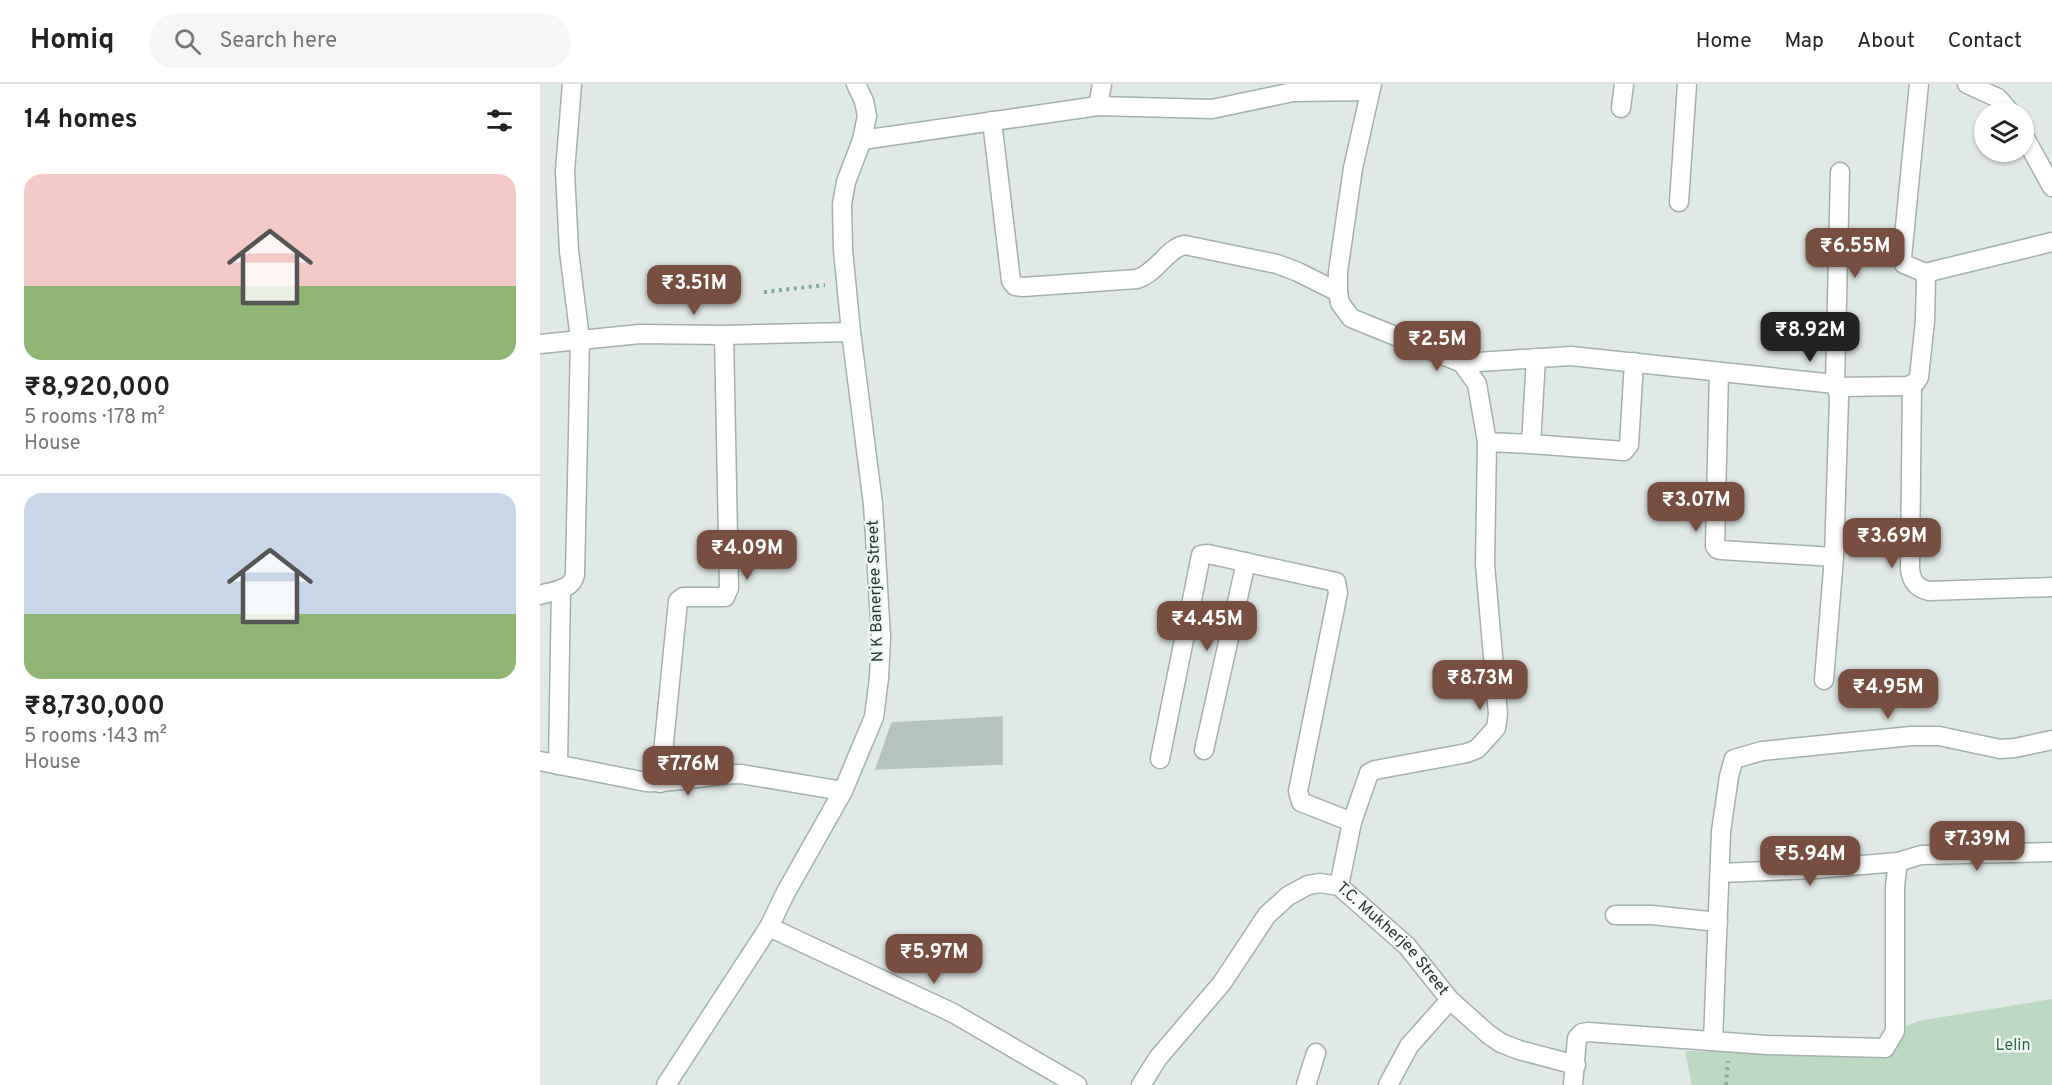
<!DOCTYPE html>
<html lang="en">
<head>
<meta charset="utf-8">
<style>
	:root { --surface:#fff; --page:#f6f6f6; --text:#222; --muted:#767676; --line:#e0e0e0; --accent:#784e40 }
	body { margin:0; font-family:Overpass,sans-serif; background:var(--page); color:var(--text); height:100vh; display:flex; flex-direction:column; font-size:22px; white-space:nowrap }
	* { box-sizing:border-box; margin:0 }
	p { font-size:20px; color:var(--muted) }
	.icon { flex:none; width:33px; height:33px; fill:none; stroke:currentColor; stroke-width:2; stroke-linecap:round; stroke-linejoin:round }
	.map { position:relative; flex:1; overflow:hidden }
	.details { display:flex; flex-direction:column; background:var(--surface); width:540px }
	.details>* { flex:none }
	.controls { position:absolute; left:1434px; top:18px; display:grid; gap:12px }
	.controls a { display:grid; place-items:center; width:60px; height:60px; border-radius:50%; background:var(--surface); box-shadow:0 2px 4px #0004; font-size:30px }
	.price { position:absolute; translate:-50% -51px; padding:0 14px; border-radius:12px; background:var(--accent); color:#fff; font-size:20px; line-height:39px; filter:drop-shadow(0 2px 3px #0008) }
	.price::after { content:''; position:absolute; left:50%; top:36px; width:18px; height:14px; margin-left:-9px; background:inherit; clip-path:polygon(0 0,100% 0,50% 100%) }
	.price.selected { background:#222; color:#fff }
	ul { padding:0; list-style:none }
	li { display:grid; align-content:center; gap:12px; height:318px; padding:0 24px }
	li+li { border-top:2px solid var(--line) }
	li span { display:grid; place-items:center; height:186px; border-radius:18px; color:#555 }
	li>.icon { margin-inline-start:auto }
	span .icon { width:108px; height:108px; fill:#fffc; stroke-width:1 }
	li b { font-size:26px }
	h2 { display:flex; justify-content:space-between; align-items:center; height:72px; padding:0 24px; font-size:26px }
	header { display:flex; align-items:center; gap:36px; box-sizing:border-box; height:84px; padding:0 30px; background:var(--surface); border-bottom:2px solid var(--line) }
	header strong { font-size:28px }
	nav { display:flex; gap:33px; margin-inline-start:auto; font-size:21px }
	.search { width:420px; height:54px; background:var(--page); display:flex; align-items:center; gap:15px; box-sizing:border-box; padding:0 21px; border-radius:24px; color:var(--muted); font-size:22px }
	main { display:flex; flex:1; min-height:0 }
	.map>svg:first-child { display:block }
	.green { fill:#bad8c2 }
	.building { fill:#b5c3be; stroke:#b3c2bb; stroke-width:1.5 }
	.lines { fill:none; stroke-linecap:round; stroke-linejoin:round }
	.street-casing { stroke:#a3b0ab; stroke-width:21 }
	.secondary-casing { stroke:#a0b3ac; stroke-width:21 }
	.path { stroke:#83a99d; stroke-width:4; stroke-dasharray:3 4.5; stroke-linecap:butt }
	.street { stroke:#fff; stroke-width:18 }
	.secondary { stroke:#fff; stroke-width:18 }
	.labels { text-anchor:middle; dominant-baseline:central; stroke-width:5; stroke-linejoin:round; paint-order:stroke }
	.street-label { font-size:16px; fill:#223731; stroke:#eff6f3 }
	.park-label { font-size:16px; fill:#316947; stroke:#eff6f3 }
</style>
</head>
<body>
<header>
<strong>Homiq</strong>
<div class="search"><svg class="icon" aria-label="search" viewBox="0 0 24 24"><circle cx="10" cy="10" r="6"/><path d="M15 15l6 6"/></svg>Search here</div>
<nav><a>Home</a><a>Map</a><a>About</a><a>Contact</a></nav>
</header>
<main>
<section class="details">
<h2>14 homes<svg class="icon" aria-label="filters" viewBox="0 0 24 24"><path d="M4 7h16M4 17h16"/><circle cx="9" cy="7" r="2"/><circle cx="15" cy="17" r="2"/></svg></h2>
<ul>
<li><span style="background:linear-gradient(#f6c9c9 60%,#8fb573 0)"><svg class="icon" aria-label="home" viewBox="0 0 24 24"><path d="M3 11l9-7 9 7M6 9v11h12V9"/></svg></span><div><b>₹8,920,000</b><p>5 rooms · 178 m²</p><p>House</p></div></li>
<li><span style="background:linear-gradient(#c9d6e8 65%,#8fb573 0)"><svg class="icon" aria-label="home" viewBox="0 0 24 24"><path d="M3 11l9-7 9 7M6 9v11h12V9"/></svg></span><div><b>₹8,730,000</b><p>5 rooms · 143 m²</p><p>House</p></div></li>
</ul>
</section>
<div class="map">
<svg width="1512" height="1001" viewBox="0 0 1512 1001">
	<rect width="100%" height="100%" fill="#e0e9e5"/>
	<polygon class="green" points="1512,915 1512,1001 1152,1001 1145,967 1347,971 1364,943 1379,937"/>
	<polygon class="building" points="462,633 462,680 336,685 352,639"/>
	<g class="lines">
		<defs>
			<g id="street">
				<polyline points="832,0 813,84 798,188 798,208 800,219 811,234 922,279 937,300 947,358 991,360 1084,367 1089,361 1094,278"/>
				<polyline points="1427,0 1458,14 1470,28"/>
				<polyline points="558,22 562,0"/>
				<polyline points="1081,24 1084,0"/>
				<path d="M452,37L471,197L475,202L483,203L597,195C618,188 628,163 645,161L737,180L758,188L798,208"/>
				<polyline points="1484,52 1512,103"/>
				<polyline points="322,56 558,22 672,25 753,8 830,7"/>
				<polyline points="1139,118 1147,0"/>
				<polyline points="1385,189 1512,158"/>
				<polyline points="0,260 100,250 184,251 311,248"/>
				<polyline points="922,279 1031,272 1295,300 1297,303 1299,314 1294,473 1284,596"/>
				<polyline points="1179,288 1175,462 1177,465 1181,466 1294,473"/>
				<polyline points="1295,300 1300,88"/>
				<path d="M1372,301L1370,484C1371,497 1376,504 1389,507L1512,503"/>
				<polyline points="1297,303 1368,302 1376,298 1379,293 1385,237 1386,194 1383,188 1364,180 1362,173 1379,0"/>
				<polyline points="991,360 996,274"/>
				<path d="M0,511C13,507 32,506 35,491L40,255L29,167L25,87L32,0"/>
				<polyline points="664,666 706,478"/>
				<polyline points="620,675 661,471 668,470 796,498 798,509 758,707 761,718 812,738"/>
				<path d="M0,677L106,698C138,700 169,690 201,690L303,707"/>
				<polyline points="18,681 21,505"/>
				<polyline points="120,699 138,517 143,513 185,513 189,504 184,251"/>
				<polyline points="1180,789 1275,785 1358,778"/>
				<polyline points="799,802 812,738 829,689 835,686 927,669 937,665 956,644 958,630 945,480 947,358"/>
				<polyline points="1075,831 1112,831 1178,838"/>
				<polyline points="229,843 413,929 537,1001"/>
				<polyline points="1173,957 1181,748 1189,692 1194,675 1222,667 1371,652 1399,652 1460,665 1475,664 1512,656"/>
				<path id="s1" d="M601,1001L618,974L682,899L727,831L748,812L768,801L780,799L799,802L867,862L910,916L948,950L961,959L979,966L1036,981"/>
				<polyline points="766,1001 776,969"/>
				<polyline points="848,1001 869,962 910,916"/>
				<polyline points="1033,1001 1037,954 1042,949 1048,948 1227,961 1345,964 1355,947 1355,802 1358,778 1381,771 1512,768"/>
			</g>
			<polyline id="secondary" points="126,1001 229,843 246,808 303,707 334,633 339,594 341,553 333,420 311,248 303,166 302,120 306,98 322,56 327,32 324,17 316,0"/>
		</defs>
		<use href="#street" class="street-casing"/>
		<use href="#secondary" class="secondary-casing"/>
		<g class="path">
			<polyline points="224,208 285,201"/>
			<polyline points="1186,1001 1188,977"/>
		</g>
		<use href="#street" class="street"/>
		<use href="#secondary" class="secondary"/>
	</g>
	<g class="labels">
		<g class="street-label">
			<text transform="translate(336 507) rotate(-92)">N K Banerjee Street</text>
			<text stroke="none"><textPath href="#s1" startOffset="370">T.C. Mukherjee Street</textPath></text>
		</g>
		<g class="park-label">
			<text x="1473" y="962">Lelin</text>
		</g>
	</g>
</svg>
<div class="controls">
<a><svg class="icon" aria-label="layers" viewBox="0 0 24 24"><path d="M12 4l9 5-9 5-9-5zM3 14l9 5 9-5"/></svg></a>
</div>
<b class="price" style="left:1315px;top:195px">₹6.55M</b>
<b class="price" style="left:154px;top:232px">₹3.51M</b>
<b class="price selected" style="left:1270px;top:279px">₹8.92M</b>
<b class="price" style="left:897px;top:288px">₹2.5M</b>
<b class="price" style="left:1156px;top:449px">₹3.07M</b>
<b class="price" style="left:1352px;top:485px">₹3.69M</b>
<b class="price" style="left:207px;top:497px">₹4.09M</b>
<b class="price" style="left:667px;top:568px">₹4.45M</b>
<b class="price" style="left:940px;top:627px">₹8.73M</b>
<b class="price" style="left:1348px;top:636px">₹4.95M</b>
<b class="price" style="left:148px;top:713px">₹7.76M</b>
<b class="price" style="left:1437px;top:788px">₹7.39M</b>
<b class="price" style="left:1270px;top:803px">₹5.94M</b>
<b class="price" style="left:394px;top:901px">₹5.97M</b>
</div>
</main>
</body>
</html>
